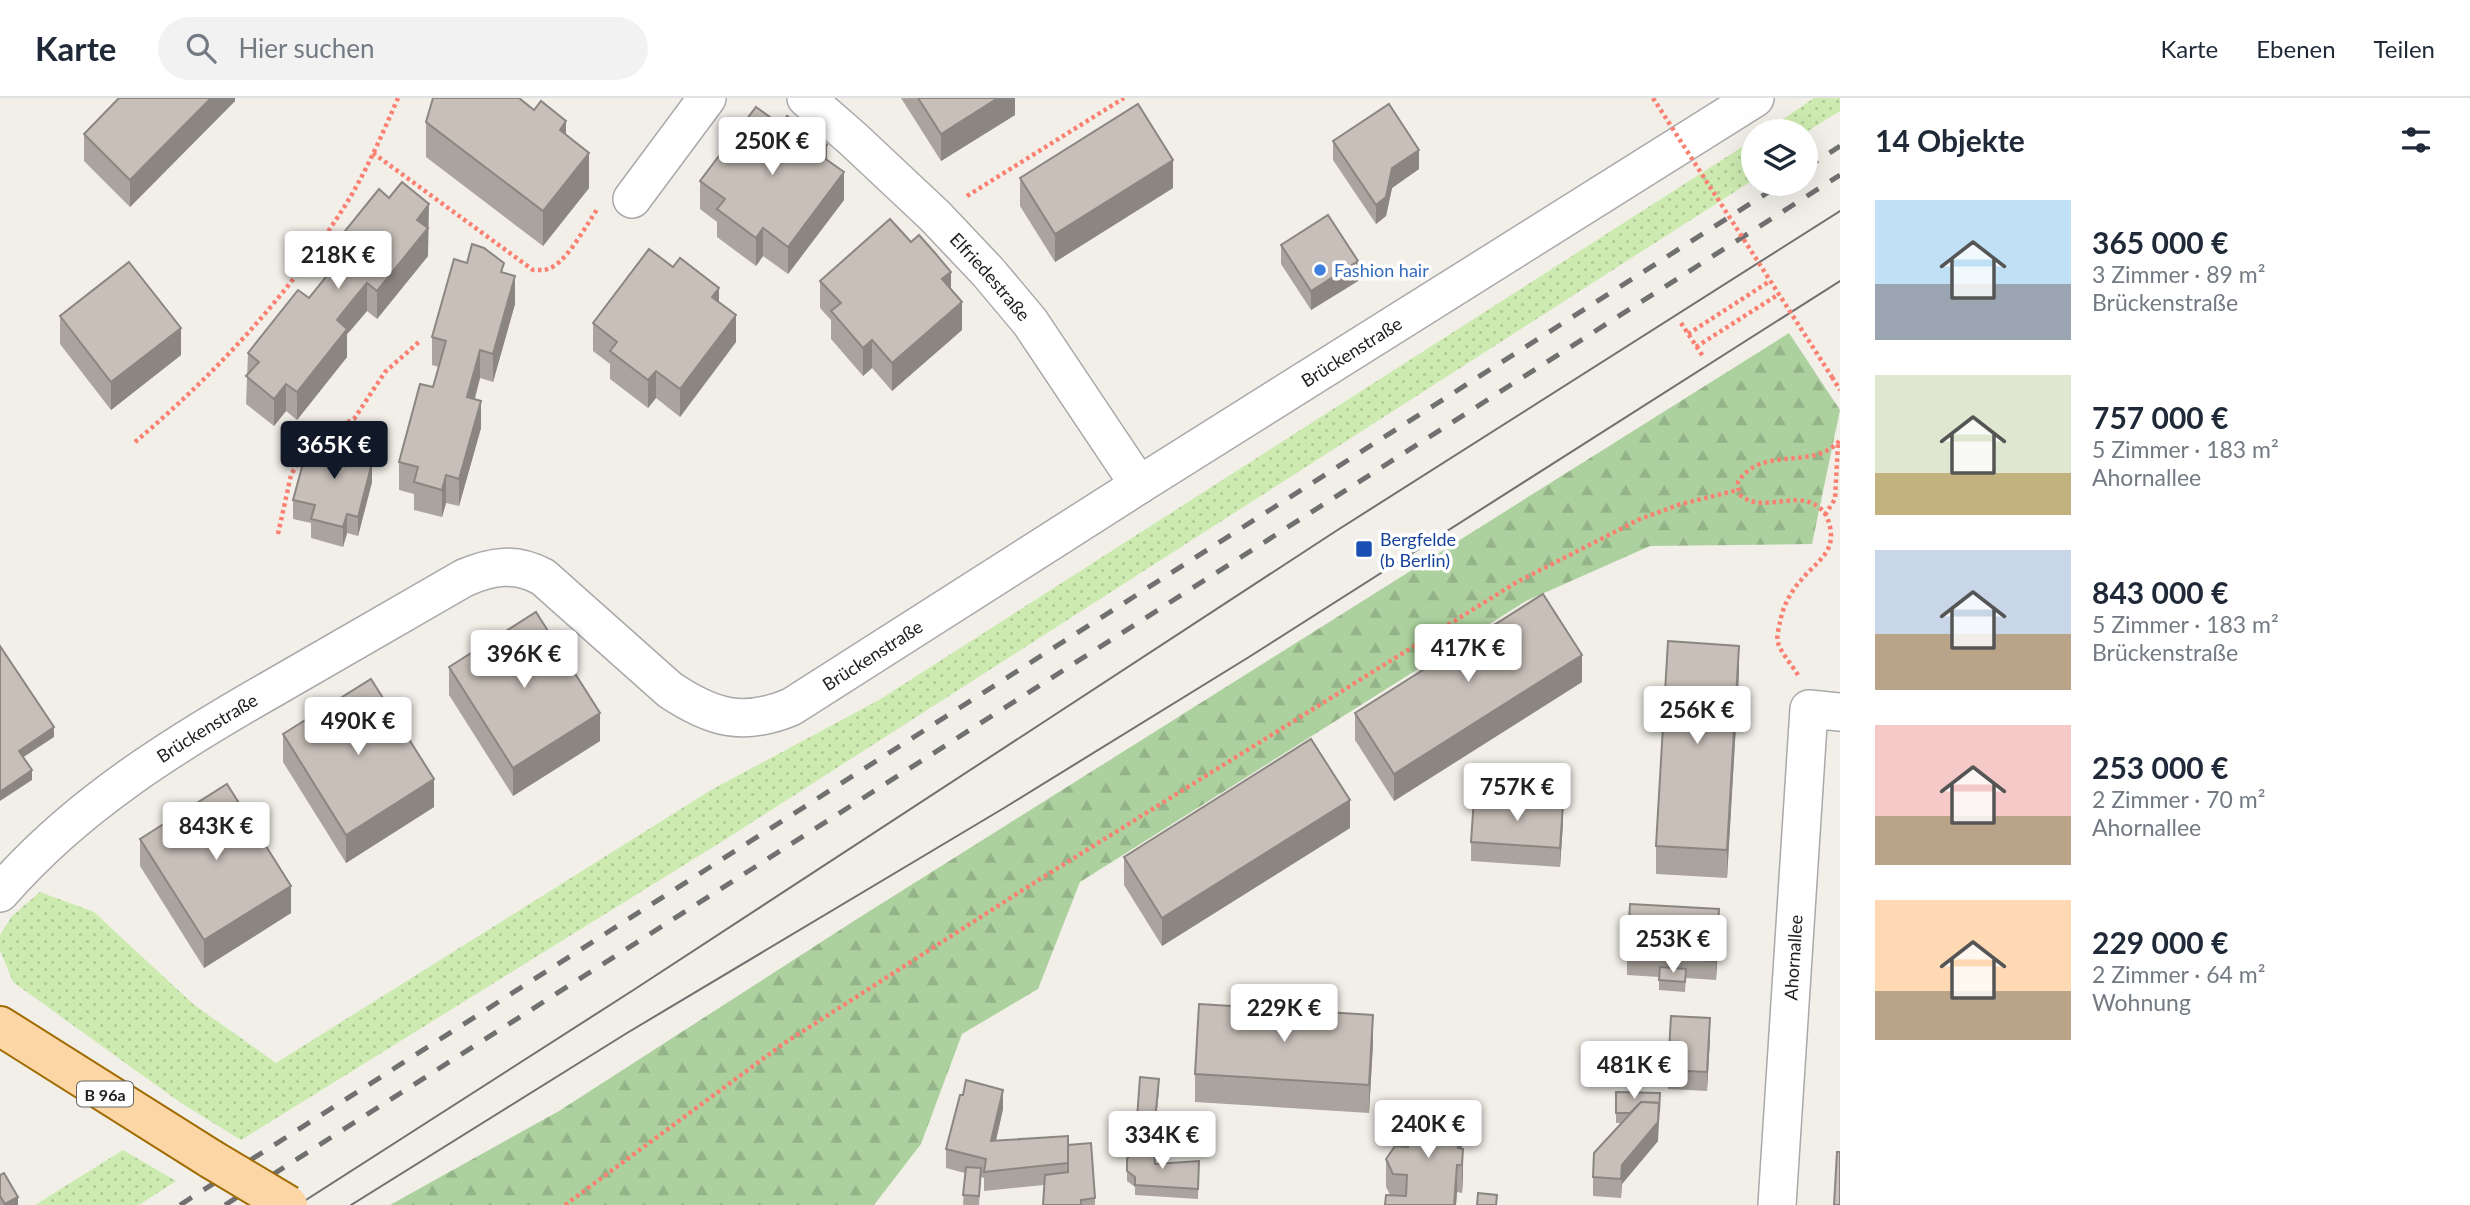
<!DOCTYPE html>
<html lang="de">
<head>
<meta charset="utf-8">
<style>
	:root { --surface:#fff; --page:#f2f2f3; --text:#1f2937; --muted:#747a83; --line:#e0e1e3; --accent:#111827 }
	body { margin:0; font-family:Lato,sans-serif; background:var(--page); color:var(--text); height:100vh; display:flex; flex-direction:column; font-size:26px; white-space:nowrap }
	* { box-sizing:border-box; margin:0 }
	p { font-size:23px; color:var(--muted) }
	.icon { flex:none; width:38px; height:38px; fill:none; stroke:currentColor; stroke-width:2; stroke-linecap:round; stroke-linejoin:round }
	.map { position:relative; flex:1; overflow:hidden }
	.panel { display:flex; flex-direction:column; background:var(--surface); width:630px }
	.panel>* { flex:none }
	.controls { position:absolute; left:1741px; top:21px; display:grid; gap:14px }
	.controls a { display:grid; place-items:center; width:77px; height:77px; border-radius:50%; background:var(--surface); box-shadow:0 7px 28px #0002; font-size:35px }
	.price { position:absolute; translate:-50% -60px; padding:0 16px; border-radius:7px; background:#fff; color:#222; font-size:23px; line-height:46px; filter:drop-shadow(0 2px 4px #0008) }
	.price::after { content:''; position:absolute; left:50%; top:42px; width:21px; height:16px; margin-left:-10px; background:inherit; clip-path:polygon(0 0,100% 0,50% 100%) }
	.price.active { background:var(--accent); color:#fff }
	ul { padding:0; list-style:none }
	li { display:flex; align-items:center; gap:21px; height:175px; padding:0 35px }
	li span { display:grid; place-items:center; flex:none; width:196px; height:140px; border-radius:0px; color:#555 }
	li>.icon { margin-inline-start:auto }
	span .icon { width:84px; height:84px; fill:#fffc; stroke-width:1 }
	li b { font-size:30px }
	h2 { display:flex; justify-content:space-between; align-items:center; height:84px; padding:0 35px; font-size:30px }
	header { display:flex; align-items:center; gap:42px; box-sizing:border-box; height:98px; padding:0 35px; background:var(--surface); border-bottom:2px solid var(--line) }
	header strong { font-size:33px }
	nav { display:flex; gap:38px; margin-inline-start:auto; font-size:24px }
	.search { width:490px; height:63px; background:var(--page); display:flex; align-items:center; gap:18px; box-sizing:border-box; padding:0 24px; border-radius:38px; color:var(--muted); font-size:26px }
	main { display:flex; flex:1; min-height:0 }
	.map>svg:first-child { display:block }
	.grass { fill:url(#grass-dots) }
	.forest { fill:url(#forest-firs) }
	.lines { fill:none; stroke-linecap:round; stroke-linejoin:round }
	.street-casing { stroke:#a9a9a9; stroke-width:40 }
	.primary-casing { stroke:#a06b00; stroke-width:42 }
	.path { stroke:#fa8072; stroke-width:4.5; stroke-dasharray:3.5 3.5; stroke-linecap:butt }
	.street { stroke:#fff; stroke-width:37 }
	.primary { stroke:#fcd6a4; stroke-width:38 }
	.tram { stroke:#707070; stroke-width:2 }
	.rail { stroke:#707070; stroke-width:5; stroke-dasharray:14 14; stroke-linecap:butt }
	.primary-bridge-casing { stroke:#a06b00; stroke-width:42; stroke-linecap:butt }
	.path-bridge { stroke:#fa8072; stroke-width:4.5; stroke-dasharray:3.5 3.5; stroke-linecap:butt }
	.primary-bridge { stroke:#fcd6a4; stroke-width:38 }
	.wall { fill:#aba49e }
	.shaded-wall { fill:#8b8681 }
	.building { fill:#c7bfb8; stroke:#8b8681; stroke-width:2 }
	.shop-dot { fill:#3f7fe0; stroke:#fff; stroke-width:2.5 }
	.transit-dot { fill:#1a4fb4; stroke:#fff; stroke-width:2.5 }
	.labels { text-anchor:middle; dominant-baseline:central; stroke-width:7; stroke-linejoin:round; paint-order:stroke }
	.shield { fill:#fff; stroke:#646464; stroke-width:2 }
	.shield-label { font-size:16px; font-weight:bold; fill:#222 }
	.shop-label { font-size:18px; fill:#366cbe; stroke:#fff; text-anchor:start }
	.street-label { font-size:18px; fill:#222; stroke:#fff }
	.transit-label { font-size:18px; fill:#164399; stroke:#fff; text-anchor:start }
</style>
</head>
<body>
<header>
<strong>Karte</strong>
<div class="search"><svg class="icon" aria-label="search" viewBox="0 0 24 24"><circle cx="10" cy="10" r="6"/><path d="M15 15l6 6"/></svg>Hier suchen</div>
<nav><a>Karte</a><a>Ebenen</a><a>Teilen</a></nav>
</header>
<main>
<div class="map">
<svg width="1840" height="1107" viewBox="0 0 1840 1107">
	<defs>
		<pattern id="grass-dots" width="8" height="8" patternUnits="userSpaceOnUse" patternTransform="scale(1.75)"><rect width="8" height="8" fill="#cdebb0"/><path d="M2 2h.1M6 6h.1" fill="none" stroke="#b0c997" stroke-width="1.8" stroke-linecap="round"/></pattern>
		<pattern id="forest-firs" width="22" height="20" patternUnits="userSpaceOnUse" patternTransform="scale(1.75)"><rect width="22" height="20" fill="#add19e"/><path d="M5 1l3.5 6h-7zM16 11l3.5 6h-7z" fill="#95b388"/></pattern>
	</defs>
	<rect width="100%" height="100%" fill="#f2efe9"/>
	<g class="grass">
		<polygon points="1814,0 1840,0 1840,13 1806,34 1766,33"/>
		<polygon points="1753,42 1753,82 726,741 241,1042 181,1005 13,884 0,852 0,837 12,818 40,794 94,814 193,906 276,965 711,692 879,602"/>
		<polygon points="123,1052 176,1083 139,1107 35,1107"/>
	</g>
	<polygon class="forest" points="1789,235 1840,312 1812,446 1650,448 1526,503 1080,784 1038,891 962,936 921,1046 874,1107 390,1107 559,1013 857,821"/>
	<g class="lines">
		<defs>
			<g id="street">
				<path id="s1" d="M806,0L853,41L935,118L988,174L1030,224L1139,387"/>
				<polyline points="632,101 707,0"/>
				<path id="s2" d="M0,795C76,707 175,646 275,589C338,552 401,516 464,480C492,468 515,464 543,479L670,592C712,620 743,629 791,609L1139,387L1755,0"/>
				<path id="s3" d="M1777,1107L1809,611L1840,614"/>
			</g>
			<polyline id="primary" points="0,928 211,1061"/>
		</defs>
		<use href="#street" class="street-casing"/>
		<use href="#primary" class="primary-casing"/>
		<g class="path">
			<path d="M373,55L533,172C541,172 547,173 554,168C570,158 587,126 598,110"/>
			<polyline points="967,98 1124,0"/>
			<polyline points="1681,225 1704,260"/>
			<polyline points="1688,236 1770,183"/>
			<polyline points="1696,249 1779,196"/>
			<polyline points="1832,279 1840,292"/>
			<path d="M135,344C214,277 284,202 341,114C364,79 381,39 398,0"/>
			<polyline points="1825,417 1835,401 1838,346"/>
			<polyline points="278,436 291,377 306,351 316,342 354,321 385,274 420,243"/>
			<path d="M1798,577C1792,567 1782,556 1778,545C1776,539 1779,530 1780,524C1783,508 1791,493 1802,481C1819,461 1840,452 1827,419C1806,383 1764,420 1739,396L1738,384C1762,346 1813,374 1840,342"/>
			<polyline points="565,1107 783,946 1029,788 1517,484 1640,421 1681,406 1738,392"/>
		</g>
		<use href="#street" class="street"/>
		<use href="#primary" class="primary"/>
		<g class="tram">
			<polyline points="298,1107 635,891 1336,433 1840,113"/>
			<polyline points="351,1107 627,935 1004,710 1249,559 1840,183"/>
		</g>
		<g class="rail">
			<polyline points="1806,70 1840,48"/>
			<polyline points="180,1107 1781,86"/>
			<polyline points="225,1107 1840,77"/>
		</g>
		<defs>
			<polyline id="primary-bridge" points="211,1061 288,1107"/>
		</defs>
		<use href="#primary-bridge" class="primary-bridge-casing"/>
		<polyline class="path-bridge" points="1653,0 1832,279"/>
		<use href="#primary-bridge" class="primary-bridge"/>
	</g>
	<g class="wall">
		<polygon points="235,0 235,3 130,109 84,63 84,36"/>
		<polygon points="901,0 1015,0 1015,17 941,63"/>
		<polygon points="520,1 566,37 589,90 543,148 426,59 426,24"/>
		<polygon points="1333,43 1419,71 1392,90 1386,118 1376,126 1333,62"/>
		<polygon points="827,62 844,102 788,176 763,158 756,168 717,139 717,124 700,111 700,83"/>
		<polygon points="1020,80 1173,90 1055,164 1020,108"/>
		<polygon points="429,134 428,135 428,158 377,221 367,213 352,231 347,236 347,259 297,322 286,313 274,328 246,306 248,255 309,200 328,176 328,154"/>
		<polygon points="1281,147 1358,183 1311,212 1281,166"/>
		<polygon points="467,165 504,175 515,206 493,284 480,280 475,301 481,330 459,408 446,405 442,419 414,412 414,396 399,392 399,364 433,289 439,269 432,267 432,239"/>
		<polygon points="820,183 951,191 962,232 892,293 872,270 863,278 831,241 831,222 820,210"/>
		<polygon points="719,204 736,244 680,319 656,300 648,310 610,281 610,266 593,253 593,225"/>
		<polygon points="60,218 181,257 111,312 60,246"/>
		<polygon points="365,363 372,384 358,438 347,435 343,449 311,440 311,425 293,421 293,402"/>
		<polygon points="449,569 600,643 513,698 449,597"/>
		<polygon points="1739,575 1727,780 1656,776 1656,748"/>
		<polygon points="1582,584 1394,703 1355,642 1355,615"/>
		<polygon points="283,636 434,709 346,765 283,664"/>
		<polygon points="1563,725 1560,769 1471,763 1471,744"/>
		<polygon points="1350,730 1162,848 1124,787 1124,759"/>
		<polygon points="140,741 291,815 204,870 140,768"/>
		<polygon points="1719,830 1716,882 1686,880 1685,894 1659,892 1659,879 1627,877 1627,858"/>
		<polygon points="1710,939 1707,993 1668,991 1668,972"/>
		<polygon points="1373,945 1369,1015 1195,1004 1195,976"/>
		<polygon points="1159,991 1155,1032 1137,1031 1137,1021"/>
		<polygon points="1616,994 1658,1043 1622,1086 1621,1100 1593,1098 1593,1079 1621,1025 1616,1025"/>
		<polygon points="1003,1011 996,1043 1068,1047 1095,1100 1095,1107 1043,1107 1044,1087 984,1093 984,1080 981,1079 979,1107 963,1107 965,1075 946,1070 946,1051"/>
		<polygon points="1417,1020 1449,1022 1462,1051 1463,1078 1462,1095 1457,1094 1456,1107 1385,1107 1390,1097 1386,1089 1386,1061 1408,1049"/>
		<polygon points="1127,1061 1155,1066 1199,1063 1198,1101 1135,1097 1135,1089 1127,1083"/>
		<polygon points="0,1077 18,1107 0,1107"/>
	</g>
	<g class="shaded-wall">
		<polygon points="211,0 235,0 235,3 130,109 130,82"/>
		<polygon points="998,0 1015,0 1015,17 941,63 941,36"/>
		<polygon points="566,23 566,59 560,32"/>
		<polygon points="827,47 827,75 820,57"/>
		<polygon points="1419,52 1419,71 1392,90 1386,118 1376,126 1376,107 1392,70"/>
		<polygon points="589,55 589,90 543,148 543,113"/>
		<polygon points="1173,62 1173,90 1055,164 1055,136"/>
		<polygon points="844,74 844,102 788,176 788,149"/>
		<polygon points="429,106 428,158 377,221 377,193 417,122"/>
		<polygon points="763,130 763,158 756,168 756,140"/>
		<polygon points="1358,163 1358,183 1311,212 1311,193"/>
		<polygon points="951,174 951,201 942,181"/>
		<polygon points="515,178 515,206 493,284 493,256"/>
		<polygon points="367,185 367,213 347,236 347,259 297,322 297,294 337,222"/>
		<polygon points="719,190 719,217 712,199"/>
		<polygon points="962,204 962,232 892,293 892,265"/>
		<polygon points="736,217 736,244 680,319 680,291"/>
		<polygon points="181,230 181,257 111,312 111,284"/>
		<polygon points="872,242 872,270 863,278 863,250"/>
		<polygon points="480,252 480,280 467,327 467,299"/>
		<polygon points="656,273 656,300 648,310 648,282"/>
		<polygon points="286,286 286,313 274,328 274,301"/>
		<polygon points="481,303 481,330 459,408 459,381"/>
		<polygon points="372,365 372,384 358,438 358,419"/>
		<polygon points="446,377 446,405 442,419 442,392"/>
		<polygon points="347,416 347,435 343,449 343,429"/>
		<polygon points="1739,548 1739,575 1727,780 1727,752"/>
		<polygon points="1582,557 1582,584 1394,703 1394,676"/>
		<polygon points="600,615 600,643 513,698 513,670"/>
		<polygon points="54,629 54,639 19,662 19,653"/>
		<polygon points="32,672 32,682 0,703 0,694"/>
		<polygon points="434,681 434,709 346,765 346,737"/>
		<polygon points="1350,702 1350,730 1162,848 1162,820"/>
		<polygon points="1563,706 1563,725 1560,769 1560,750"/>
		<polygon points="291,788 291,815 204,870 204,842"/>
		<polygon points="1719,811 1719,830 1716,882 1716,863"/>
		<polygon points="1373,917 1373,945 1369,1015 1369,987"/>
		<polygon points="1710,920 1710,939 1707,993 1707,974"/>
		<polygon points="1159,981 1159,991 1155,1032 1155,1022"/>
		<polygon points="1003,992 1003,1011 991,1063 991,1043"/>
		<polygon points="1660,1005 1658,1043 1622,1086 1621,1100 1622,1067"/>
		<polygon points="1462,1023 1462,1050 1458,1050 1459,1026"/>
		<polygon points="1463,1051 1463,1078 1462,1095 1462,1067"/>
		<polygon points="1457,1067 1457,1094 1456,1107 1454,1107"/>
		<polygon points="18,1099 18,1107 5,1107 5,1106"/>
	</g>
	<g class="building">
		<polygon points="119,0 211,0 130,82 84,36"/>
		<polygon points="433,0 519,0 534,12 541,3 566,23 560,32 589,55 543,113 426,24"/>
		<polygon points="918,0 998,0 941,36"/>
		<polygon points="1138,6 1173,62 1055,136 1020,80"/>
		<polygon points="1389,6 1419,52 1392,70 1386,99 1376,107 1333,43"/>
		<polygon points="756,9 781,27 787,18 827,47 820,57 844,74 788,149 763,130 756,140 717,111 725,101 700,83"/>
		<polygon points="402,84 429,106 417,122 428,130 377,193 367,185 352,203 337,222 347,231 297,294 286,286 274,301 246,278 259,264 248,255 298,192 309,200 339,163 328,154 379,91 389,100"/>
		<polygon points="1328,117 1358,163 1311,193 1281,147"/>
		<polygon points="890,121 911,144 919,137 935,155 951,174 942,181 962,204 892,265 872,242 863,250 831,213 841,205 820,183"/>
		<polygon points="472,146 484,150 504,165 501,174 515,178 493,256 480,252 467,299 481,303 459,381 446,377 442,392 414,384 418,369 399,364 420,286 433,289 446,243 432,239 454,161 467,165"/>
		<polygon points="649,151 673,169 680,160 719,190 712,199 736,217 680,291 656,273 648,282 610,253 617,244 593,225"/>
		<polygon points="129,164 181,230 111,284 60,218"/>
		<polygon points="333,340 365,349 362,362 372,365 358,419 347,416 343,429 311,421 315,407 293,402 308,347 329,353"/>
		<polygon points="1543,496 1582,557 1394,676 1355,615"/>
		<polygon points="536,514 600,615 513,670 449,569"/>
		<polygon points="1668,543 1739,548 1727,752 1656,748"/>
		<polygon points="0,548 54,629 19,653 32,672 0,694"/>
		<polygon points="371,581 434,681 346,737 283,636"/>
		<polygon points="1311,641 1350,702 1162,820 1124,759"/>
		<polygon points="227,686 291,788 204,842 140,741"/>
		<polygon points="1474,700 1563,706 1560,750 1471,744"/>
		<polygon points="1630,806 1719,811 1716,863 1627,858"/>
		<polygon points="1660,869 1686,871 1685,884 1659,882"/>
		<polygon points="1199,906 1373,917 1369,987 1195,976"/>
		<polygon points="1671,918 1710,920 1707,974 1668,972"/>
		<polygon points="1140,979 1159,981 1155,1022 1137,1021"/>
		<polygon points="966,982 1003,992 991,1043 1068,1038 1068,1065 984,1074 986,1061 946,1051 960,997 963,997"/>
		<polygon points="1616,994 1660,995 1659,1014 1659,1005 1641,1004 1630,1015 1616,1015"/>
		<polygon points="1641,1004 1659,1005 1658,1024 1622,1067 1621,1081 1593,1079 1594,1055"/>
		<polygon points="1418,1010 1449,1012 1448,1022 1462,1023 1459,1026 1458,1050 1463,1051 1462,1067 1457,1067 1454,1107 1385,1107 1386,1097 1406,1098 1407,1077 1393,1076 1386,1061 1395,1048 1408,1049 1411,1019 1417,1020"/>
		<polygon points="1091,1045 1095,1100 1081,1102 1081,1107 1043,1107 1045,1077 1068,1074 1068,1047"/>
		<polygon points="1154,1046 1155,1066 1199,1063 1198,1091 1135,1087 1135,1079 1127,1073 1127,1061 1133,1053 1147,1052"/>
		<polygon points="1837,1054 1840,1054 1840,1107 1834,1107"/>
		<polygon points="966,1069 981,1070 979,1098 963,1097"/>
		<polygon points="4,1075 18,1099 5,1106 0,1098 0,1077"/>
		<polygon points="1478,1095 1497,1097 1496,1107 1477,1107"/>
	</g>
	<circle class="shop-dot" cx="1320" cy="172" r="7"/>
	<rect class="transit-dot" x="1355" y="442" width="18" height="18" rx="3.5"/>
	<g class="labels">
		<rect class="shield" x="77" y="983.5" width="56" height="25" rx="5"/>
		<g class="shield-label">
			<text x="105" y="996">B 96a</text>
		</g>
		<g class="shop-label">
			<text x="1334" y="172">Fashion hair</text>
		</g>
		<g class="street-label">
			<text stroke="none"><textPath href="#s1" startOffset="257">Elfriedestraße</textPath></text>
			<text stroke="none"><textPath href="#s2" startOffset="1608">Brückenstraße</textPath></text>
			<text stroke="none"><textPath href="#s2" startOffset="1041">Brückenstraße</textPath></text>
			<text stroke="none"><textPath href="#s2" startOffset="266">Brückenstraße</textPath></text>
			<text stroke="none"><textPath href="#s3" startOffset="248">Ahornallee</textPath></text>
		</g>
		<g class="transit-label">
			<text x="1380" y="441">Bergfelde<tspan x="1380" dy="21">(b Berlin)</tspan></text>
		</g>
	</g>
</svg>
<div class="controls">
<a><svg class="icon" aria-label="layers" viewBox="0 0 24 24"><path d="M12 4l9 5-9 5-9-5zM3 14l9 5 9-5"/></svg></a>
</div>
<b class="price" style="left:772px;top:79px">250K €</b>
<b class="price" style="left:338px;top:193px">218K €</b>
<b class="price active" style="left:334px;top:383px">365K €</b>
<b class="price" style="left:1468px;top:586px">417K €</b>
<b class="price" style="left:524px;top:592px">396K €</b>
<b class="price" style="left:1697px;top:648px">256K €</b>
<b class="price" style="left:358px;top:659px">490K €</b>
<b class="price" style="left:1517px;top:725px">757K €</b>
<b class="price" style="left:216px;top:764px">843K €</b>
<b class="price" style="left:1673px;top:877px">253K €</b>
<b class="price" style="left:1284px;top:946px">229K €</b>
<b class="price" style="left:1634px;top:1003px">481K €</b>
<b class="price" style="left:1428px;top:1062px">240K €</b>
<b class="price" style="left:1162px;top:1073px">334K €</b>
</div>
<section class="panel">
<h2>14 Objekte<svg class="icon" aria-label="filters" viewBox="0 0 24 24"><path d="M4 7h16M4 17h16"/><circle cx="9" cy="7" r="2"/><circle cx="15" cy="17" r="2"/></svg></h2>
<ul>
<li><span style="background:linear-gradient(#bfe0f5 60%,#9aa5b1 0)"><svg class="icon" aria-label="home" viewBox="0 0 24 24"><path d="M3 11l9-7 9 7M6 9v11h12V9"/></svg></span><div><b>365 000 €</b><p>3 Zimmer · 89 m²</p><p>Brückenstraße</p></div></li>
<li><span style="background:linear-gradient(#dfe7d0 70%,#c2b280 0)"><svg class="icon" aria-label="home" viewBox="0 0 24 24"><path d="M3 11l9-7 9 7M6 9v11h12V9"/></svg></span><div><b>757 000 €</b><p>5 Zimmer · 183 m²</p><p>Ahornallee</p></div></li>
<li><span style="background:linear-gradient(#c9d6e8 60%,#b9a48a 0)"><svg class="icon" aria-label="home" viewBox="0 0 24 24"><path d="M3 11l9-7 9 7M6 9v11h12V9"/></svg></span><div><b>843 000 €</b><p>5 Zimmer · 183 m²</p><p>Brückenstraße</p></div></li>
<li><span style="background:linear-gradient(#f6c9c9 65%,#b9a48a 0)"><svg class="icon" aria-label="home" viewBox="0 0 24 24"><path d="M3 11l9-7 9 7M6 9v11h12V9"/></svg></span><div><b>253 000 €</b><p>2 Zimmer · 70 m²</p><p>Ahornallee</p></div></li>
<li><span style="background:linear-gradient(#ffd9b3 65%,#b9a48a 0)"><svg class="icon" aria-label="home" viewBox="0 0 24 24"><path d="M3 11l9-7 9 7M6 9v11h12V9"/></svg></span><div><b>229 000 €</b><p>2 Zimmer · 64 m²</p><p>Wohnung</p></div></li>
</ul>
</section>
</main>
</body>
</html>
